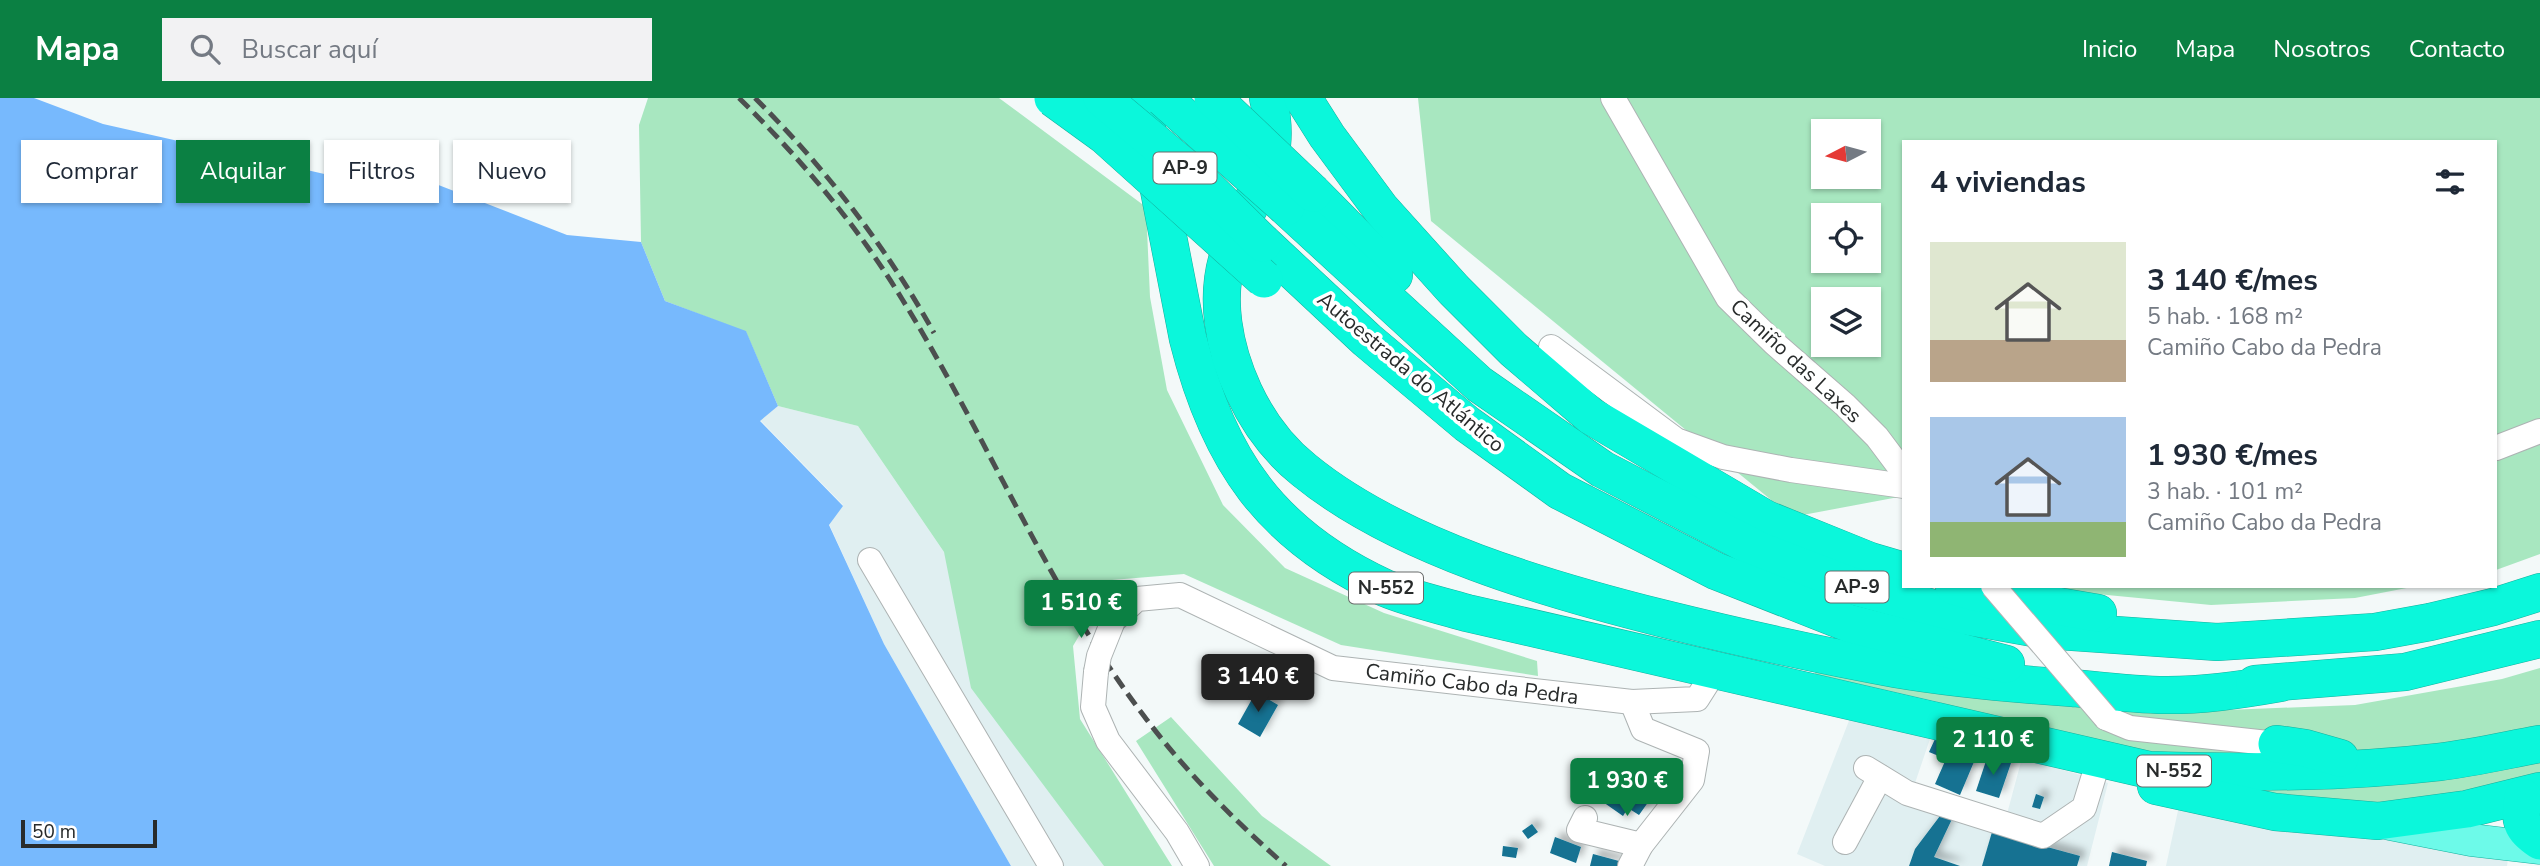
<!DOCTYPE html>
<html lang="es">
<head>
<meta charset="utf-8">
<style>
	:root { --surface:#fff; --page:#f2f2f3; --text:#1f2937; --muted:#747a83; --accent:#0b8043 }
	body { margin:0; font-family:"Nunito Sans",sans-serif; background:var(--page); color:var(--text); height:100vh; display:flex; flex-direction:column; font-size:26px; white-space:nowrap }
	* { box-sizing:border-box; margin:0 }
	p { font-size:23px; color:var(--muted) }
	.icon { flex:none; width:38px; height:38px; fill:none; stroke:currentColor; stroke-width:2; stroke-linecap:round; stroke-linejoin:round }
	.map { position:relative; flex:1; overflow:hidden }
	.drawer { position:absolute; left:1902px; top:42px; width:595px; height:448px; display:flex; flex-direction:column; background:var(--surface); border-radius:0px; box-shadow:0 2px 5px #0004 }
	.drawer>* { flex:none }
	.hud { position:absolute; left:21px; top:42px; width:665px; height:63px; display:flex; gap:14px }
	.needle { width:46px; rotate:264deg }
	.buttons { position:absolute; left:1811px; top:21px; display:grid; gap:14px }
	.buttons a { display:grid; place-items:center; width:70px; height:70px; border-radius:0px; background:var(--surface); box-shadow:0 2px 5px #0004; font-size:35px }
	.scale { position:absolute; left:21px; bottom:18px; width:136px; box-sizing:border-box; padding-left:7px; border:4px solid #282b2b; border-top:0; font-size:19px; line-height:24px; white-space:nowrap; color:#282b2b; -webkit-text-stroke:5px #fff; paint-order:stroke }
	.price { position:absolute; translate:-50% -60px; padding:0 16px; border-radius:7px; background:var(--accent); color:#fff; font-size:23px; line-height:46px; filter:drop-shadow(0 2px 4px #0008) }
	.price::after { content:''; position:absolute; left:50%; top:42px; width:21px; height:16px; margin-left:-10px; background:inherit; clip-path:polygon(0 0,100% 0,50% 100%) }
	.price.current { background:#222; color:#fff }
	ul { padding:0; list-style:none }
	li { display:flex; align-items:center; gap:21px; height:175px; padding:0 28px }
	li span { display:grid; place-items:center; flex:none; width:196px; height:140px; border-radius:0px; color:#555 }
	li>.icon { margin-inline-start:auto }
	span .icon { width:84px; height:84px; fill:#fffc; stroke-width:1 }
	li b { font-size:30px }
	h2 { display:flex; justify-content:space-between; align-items:center; height:84px; padding:0 28px; font-size:30px }
	.tag { padding:0 24px; border-radius:0px; background:var(--surface); box-shadow:0 2px 5px #0004; font-size:24px; line-height:63px }
	.tag.current { background:var(--accent); color:#fff }
	header { display:flex; align-items:center; gap:42px; box-sizing:border-box; height:98px; padding:0 35px; background:var(--accent); color:#fff }
	header strong { font-size:33px }
	nav { display:flex; gap:38px; margin-inline-start:auto; font-size:24px }
	.search { width:490px; height:63px; background:var(--page); display:flex; align-items:center; gap:18px; box-sizing:border-box; padding:0 24px; border-radius:0px; color:var(--muted); font-size:26px }
	.map>svg:first-child { display:block }
	.built { fill:#e0eff1 }
	.green { fill:#a8e7c0; fill-rule:evenodd }
	.water { fill:#77b9fd }
	.building { fill:#127292; filter:url(#shadow) }
	.lines { fill:none; stroke-linecap:round; stroke-linejoin:round }
	.minor-casing { stroke:#adb3b3; stroke-width:26 }
	.major-casing { stroke:#15b09d; stroke-width:33 }
	.highway-casing { stroke:#15b09d; stroke-width:38 }
	.minor { stroke:#fff; stroke-width:24 }
	.major { stroke:#6dfae9; stroke-width:32 }
	.highway { stroke:#0bf7db; stroke-width:37 }
	.rail { stroke:#4c4f4f; stroke-width:5; stroke-dasharray:14 7; stroke-linecap:butt }
	.minor-bridge-casing { stroke:#adb3b3; stroke-width:26; stroke-linecap:butt }
	.highway-bridge-casing { stroke:#15b09d; stroke-width:38; stroke-linecap:butt }
	.minor-bridge { stroke:#fff; stroke-width:24 }
	.highway-bridge { stroke:#0bf7db; stroke-width:37 }
	.labels { text-anchor:middle; dominant-baseline:central; stroke-width:7; stroke-linejoin:round; paint-order:stroke }
	.shield { fill:#fff; stroke:#686b6b; stroke-width:2 }
	.shield-label { font-size:19px; font-weight:bold; fill:#282b2b }
	.street-label { font-size:21px; fill:#282b2b; stroke:#fff }
</style>
</head>
<body>
<header>
<strong>Mapa</strong>
<div class="search"><svg class="icon" aria-label="search" viewBox="0 0 24 24"><circle cx="10" cy="10" r="6"/><path d="M15 15l6 6"/></svg>Buscar aquí</div>
<nav><a>Inicio</a><a>Mapa</a><a>Nosotros</a><a>Contacto</a></nav>
</header>
<div class="map">
<svg width="2540" height="768" viewBox="0 0 2540 768">
	<defs>
		<filter id="shadow"><feDropShadow dx="6" dy="-6" stdDeviation="3.5" flood-color="#0004"/></filter>
	</defs>
	<rect width="100%" height="100%" fill="#f3f9f9"/>
	<g class="built">
		<polygon points="778,308 858,328 944,454 1104,768 1011,768 884,546 829,426 843,407 760,322"/>
		<polygon points="1852,615 1931,638 1913,691 2007,716 2022,660 2108,685 2087,768 1825,768 1797,756"/>
		<polygon points="2179,708 2508,761 2507,768 2166,768"/>
	</g>
	<g class="green">
		<polygon points="648,0 999,0 1146,109 1150,199 1167,292 1223,407 1285,470 1384,515 1537,563 1538,578 1341,547 1184,476 1112,482 1073,548 1080,621 1172,768 1104,768 971,590 944,454 858,328 778,308 746,234 665,203 641,144 639,27"/>
		<path d="M1418,0H2540V456L2496,472V44H1904V398L1792,419L1431,123ZM1824,33H1869V79H1824ZM1824,117H1869V163H1824ZM1824,201H1869V247H1824Z"/>
		<polygon points="2014,488 2417,488 2355,500 2211,507"/>
		<polygon points="1817,569 2122,610 2227,612 2355,607 2502,581 2540,570 2540,684 2406,707 2299,705 1934,603 1815,576"/>
		<polygon points="1171,619 1262,718 1331,768 1214,768 1136,643"/>
	</g>
	<polygon class="water" points="0,0 34,0 103,26 342,80 423,81 567,137 641,144 665,203 746,233 778,308 760,323 843,408 829,427 884,546 1011,768 0,768"/>
	<g class="building">
		<polygon points="1256,594 1278,607 1260,639 1238,626"/>
		<polygon points="1935,641 1976,659 1960,697 1935,686 1946,661 1929,654"/>
		<polygon points="1988,657 2011,665 1999,700 1976,693"/>
		<polygon points="1618,680 1649,703 1639,717 1628,710 1623,718 1593,697 1602,684 1610,690"/>
		<polygon points="2036,696 2044,699 2040,711 2032,709"/>
		<polygon points="1943,714 1952,721 1934,759 1960,768 1909,768 1915,751"/>
		<polygon points="1532,726 1538,734 1528,741 1522,733"/>
		<polygon points="1992,734 2080,758 2077,768 1982,768"/>
		<polygon points="1555,739 1581,749 1576,765 1550,755"/>
		<polygon points="1503,748 1518,750 1516,760 1502,758"/>
		<polygon points="2112,754 2147,763 2146,768 2109,768"/>
		<polygon points="1593,756 1619,763 1618,768 1590,768"/>
	</g>
	<g class="lines">
		<defs>
			<g id="minor">
				<polyline points="1613,0 1728,200 1774,245 1845,307 1877,339 1904,375"/>
				<polyline points="1551,249 1676,342 1723,359 1791,372 1904,388"/>
				<polyline points="2496,350 2540,333"/>
				<polyline points="870,462 1051,768"/>
				<polyline points="1113,523 1137,501 1180,497 1333,570 1632,604 1697,601 1716,571"/>
				<polyline points="1096,574 1093,609 1108,643 1177,734 1197,768"/>
				<polyline points="2106,620 2130,630 2277,646"/>
				<polyline points="1866,670 1907,695 2043,738 2084,710 2096,671"/>
				<polyline points="1585,720 1579,732 1641,747"/>
				<polyline points="1845,744 1880,679"/>
				<polyline points="1630,768 1641,747 1692,682 1697,653 1643,631 1632,604"/>
			</g>
			<polyline id="major" points="2390,726 2471,742 2540,750"/>
			<g id="highway">
				<path d="M1141,0L1188,241C1218,361 1270,437 1385,490C1411,501 1440,507 1467,515L2149,672C2246,675 2343,675 2439,664C2473,660 2507,652 2540,646"/>
				<path d="M1268,0C1286,70 1249,95 1229,155C1214,200 1224,251 1244,294C1258,324 1278,351 1304,372C1398,449 1549,492 1665,521C1742,540 1818,557 1896,571C1955,581 2014,586 2073,590C2102,593 2130,596 2159,597C2200,598 2240,592 2280,585"/>
				<polyline points="1303,0 1327,38 1381,111 1454,192 1514,252 1591,318 1766,421 1870,463 1904,473"/>
				<polyline points="1313,95 1394,177"/>
				<polyline points="1286,109 1479,286 1602,371 1760,453 1849,487 1955,516 2044,532 2217,544 2375,534 2430,524 2493,509 2540,494"/>
				<polyline points="1263,145 1367,242 1467,326 1560,393 1716,473 1848,525 2006,566"/>
				<polyline points="1954,488 1974,494 2098,515"/>
				<polyline points="2255,586 2405,574 2540,541"/>
				<polyline points="2277,646 2305,650 2340,660"/>
				<polyline points="2156,688 2275,714 2378,723 2467,711 2540,693"/>
				<path d="M2523,699C2520,723 2519,728 2540,743"/>
			</g>
		</defs>
		<use href="#minor" class="minor-casing"/>
		<use href="#major" class="major-casing"/>
		<use href="#highway" class="highway-casing"/>
		<use href="#minor" class="minor"/>
		<use href="#major" class="major"/>
		<use href="#highway" class="highway"/>
		<g class="rail">
			<path d="M739,0C800,60 857,127 902,201C986,336 1048,492 1144,618C1185,673 1234,722 1286,768"/>
			<path d="M755,0C825,70 886,148 934,235"/>
		</g>
		<defs>
			<g id="minor-bridge">
				<polyline points="1993,488 2106,620"/>
				<polyline points="1096,574 1099,558 1113,523"/>
			</g>
			<g id="highway-bridge">
				<polyline points="1053,0 1104,37 1264,181"/>
				<polyline points="1102,0 1195,78 1263,145"/>
				<polyline points="1163,0 1286,109"/>
				<polyline points="1213,0 1313,95"/>
			</g>
		</defs>
		<use href="#minor-bridge" class="minor-bridge-casing"/>
		<use href="#highway-bridge" class="highway-bridge-casing"/>
		<use href="#minor-bridge" class="minor-bridge"/>
		<use href="#highway-bridge" class="highway-bridge"/>
	</g>
	<g class="labels">
		<g class="shield">
			<rect x="1153.5" y="54.5" width="63" height="31" rx="5"/>
			<rect x="1825.5" y="473.5" width="63" height="31" rx="5"/>
			<rect x="1349" y="474.5" width="74" height="31" rx="5"/>
			<rect x="2137" y="657.5" width="74" height="31" rx="5"/>
		</g>
		<g class="shield-label">
			<text x="1185" y="70">AP-9</text>
			<text x="1857" y="489">AP-9</text>
			<text x="1386" y="490">N-552</text>
			<text x="2174" y="673">N-552</text>
		</g>
		<g class="street-label">
			<text transform="translate(1796 263) rotate(43)">Camiño das Laxes</text>
			<text transform="translate(1411 274) rotate(40)">Autoestrada do Atlántico</text>
			<text transform="translate(1472 586) rotate(7)">Camiño Cabo da Pedra</text>
		</g>
	</g>
</svg>
<div class="buttons">
<a><svg class="needle" viewBox="-14 -14 28 28"><path d="M0-13l5 13h-10z" fill="#e53935"/><path d="M0 13l5-13h-10z" fill="#747a83"/></svg></a>
<a><svg class="icon" aria-label="locate" viewBox="0 0 24 24"><circle cx="12" cy="12" r="6"/><path d="M12 2v4M12 18v4M2 12h4M18 12h4"/></svg></a>
<a><svg class="icon" aria-label="layers" viewBox="0 0 24 24"><path d="M12 4l9 5-9 5-9-5zM3 14l9 5 9-5"/></svg></a>
</div>
<div class="scale">50 m</div>
<b class="price" style="left:1081px;top:542px">1 510 €</b>
<b class="price current" style="left:1258px;top:616px">3 140 €</b>
<b class="price" style="left:1993px;top:679px">2 110 €</b>
<b class="price" style="left:1627px;top:720px">1 930 €</b>
<div class="hud">
<a class="tag">Comprar</a>
<a class="tag current">Alquilar</a>
<a class="tag">Filtros</a>
<a class="tag">Nuevo</a>
</div>
<section class="drawer">
<h2>4 viviendas<svg class="icon" aria-label="filters" viewBox="0 0 24 24"><path d="M4 7h16M4 17h16"/><circle cx="9" cy="7" r="2"/><circle cx="15" cy="17" r="2"/></svg></h2>
<ul>
<li><span style="background:linear-gradient(#dfe7d0 70%,#b9a48a 0)"><svg class="icon" aria-label="home" viewBox="0 0 24 24"><path d="M3 11l9-7 9 7M6 9v11h12V9"/></svg></span><div><b>3 140 €/mes</b><p>5 hab. · 168 m²</p><p>Camiño Cabo da Pedra</p></div></li>
<li><span style="background:linear-gradient(#a9c7e8 75%,#8fb573 0)"><svg class="icon" aria-label="home" viewBox="0 0 24 24"><path d="M3 11l9-7 9 7M6 9v11h12V9"/></svg></span><div><b>1 930 €/mes</b><p>3 hab. · 101 m²</p><p>Camiño Cabo da Pedra</p></div></li>
</ul>
</section>
</div>
</body>
</html>
